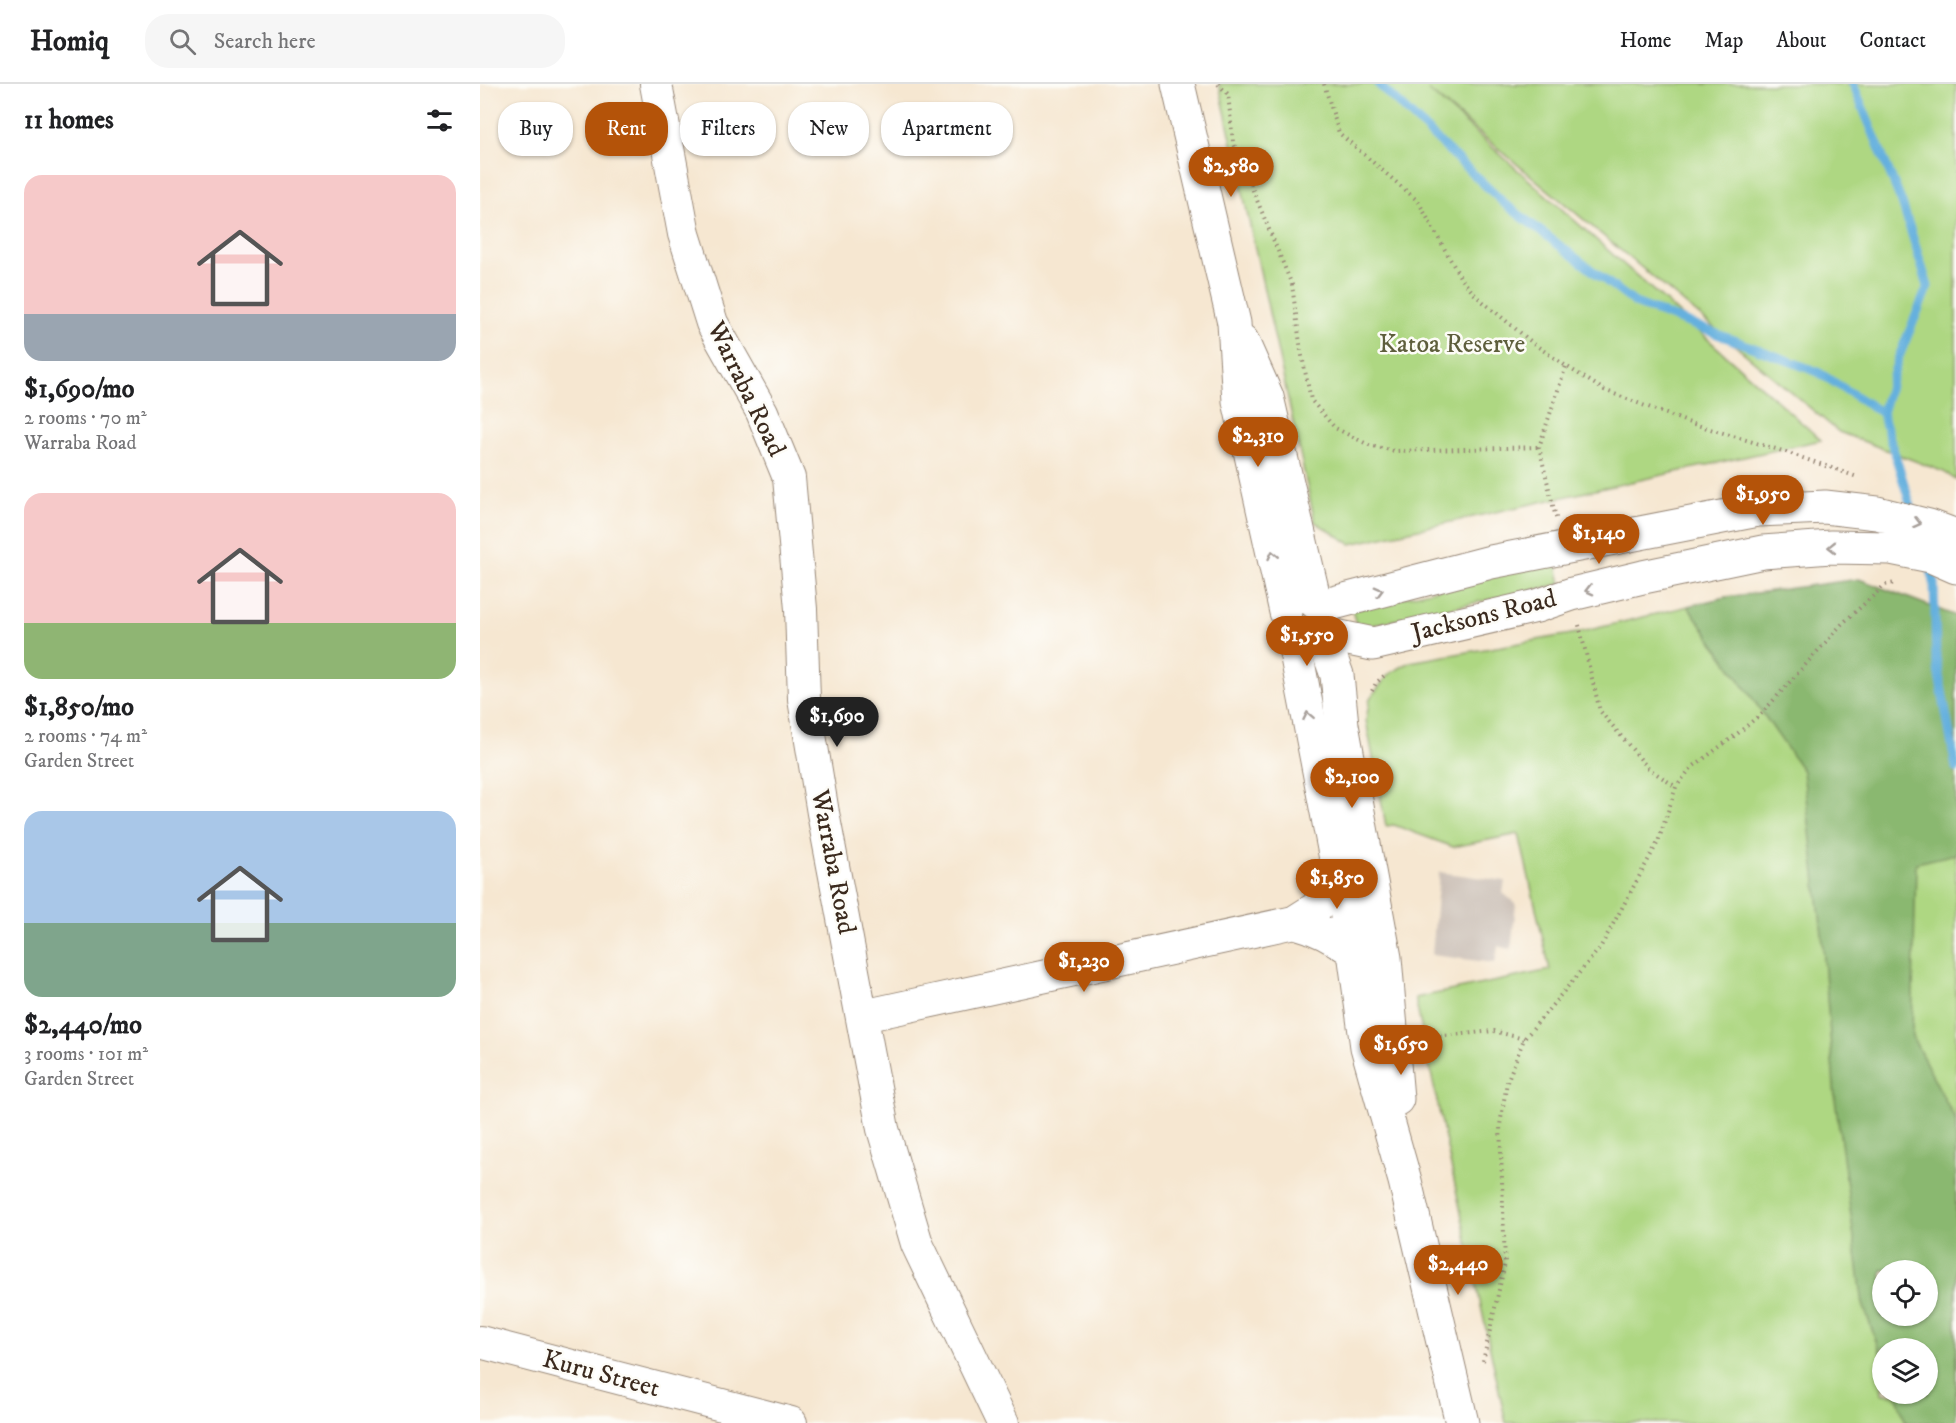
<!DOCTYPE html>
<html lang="en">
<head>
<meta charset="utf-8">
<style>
	:root { --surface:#fff; --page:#f6f6f6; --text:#202124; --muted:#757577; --line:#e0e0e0; --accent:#b45309 }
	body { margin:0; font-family:"IM FELL DW Pica",serif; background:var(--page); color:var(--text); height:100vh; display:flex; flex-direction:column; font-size:22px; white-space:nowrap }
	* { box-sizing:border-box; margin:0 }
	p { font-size:20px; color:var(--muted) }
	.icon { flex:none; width:33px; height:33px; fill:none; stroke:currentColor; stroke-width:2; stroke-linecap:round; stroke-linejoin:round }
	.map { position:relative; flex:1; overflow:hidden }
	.side { display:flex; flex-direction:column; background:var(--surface); width:480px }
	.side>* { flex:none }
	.hud { position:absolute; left:18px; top:18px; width:570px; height:54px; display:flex; gap:12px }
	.controls { position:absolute; left:1392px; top:1176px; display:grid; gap:12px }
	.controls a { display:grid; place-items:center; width:66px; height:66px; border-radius:50%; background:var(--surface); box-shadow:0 2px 4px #0004; font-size:30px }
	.price { position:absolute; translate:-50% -51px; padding:0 14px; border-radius:21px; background:var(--accent); color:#fff; font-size:20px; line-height:39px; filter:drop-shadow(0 2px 3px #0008) }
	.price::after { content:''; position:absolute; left:50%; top:36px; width:18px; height:14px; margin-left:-9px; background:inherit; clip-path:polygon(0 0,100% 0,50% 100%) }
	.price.on { background:#222; color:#fff }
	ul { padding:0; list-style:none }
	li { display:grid; align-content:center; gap:12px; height:318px; padding:0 24px }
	li span { display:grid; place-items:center; height:186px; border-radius:18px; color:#555 }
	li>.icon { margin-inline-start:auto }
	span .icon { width:108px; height:108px; fill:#fffc; stroke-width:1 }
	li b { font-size:26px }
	h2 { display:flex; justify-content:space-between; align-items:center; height:72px; padding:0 24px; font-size:26px }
	.pill { padding:0 21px; border-radius:24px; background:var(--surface); box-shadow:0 2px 4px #0004; font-size:21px; line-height:54px }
	.pill.on { background:var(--accent); color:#fff }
	header { display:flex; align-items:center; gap:36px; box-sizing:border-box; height:84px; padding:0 30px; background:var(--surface); border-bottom:2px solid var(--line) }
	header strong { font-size:28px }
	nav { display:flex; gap:33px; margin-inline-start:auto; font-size:21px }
	.search { width:420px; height:54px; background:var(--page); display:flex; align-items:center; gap:15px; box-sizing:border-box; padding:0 21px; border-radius:24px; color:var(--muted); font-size:22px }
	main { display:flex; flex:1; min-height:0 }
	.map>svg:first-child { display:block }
	.industrial { fill:#cdc2b9 }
	.green { fill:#aed782; stroke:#748050; stroke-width:1.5; fill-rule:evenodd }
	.forest { fill:#8ab870; stroke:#627147; stroke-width:1.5; fill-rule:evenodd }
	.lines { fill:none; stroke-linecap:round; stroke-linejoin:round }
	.stream { stroke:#65b0de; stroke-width:9 }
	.minor-casing { stroke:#988878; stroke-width:34 }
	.tertiary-casing { stroke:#988878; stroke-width:35 }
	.path { stroke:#988878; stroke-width:4; stroke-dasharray:1.5 4.5; stroke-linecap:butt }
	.minor { stroke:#fff; stroke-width:32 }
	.tertiary { stroke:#fff; stroke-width:33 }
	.oneway { stroke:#a79f9a }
	.labels { text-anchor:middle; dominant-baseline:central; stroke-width:5; stroke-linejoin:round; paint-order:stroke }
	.park-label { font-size:26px; fill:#5e5e3c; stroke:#fdfcf7 }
	.street-label { font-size:26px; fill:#3b2a1e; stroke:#fdfcf7 }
</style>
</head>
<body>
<header>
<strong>Homiq</strong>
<div class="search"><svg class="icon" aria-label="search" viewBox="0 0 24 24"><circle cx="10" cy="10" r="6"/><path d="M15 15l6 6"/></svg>Search here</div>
<nav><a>Home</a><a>Map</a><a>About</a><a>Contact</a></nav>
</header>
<main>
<section class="side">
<h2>11 homes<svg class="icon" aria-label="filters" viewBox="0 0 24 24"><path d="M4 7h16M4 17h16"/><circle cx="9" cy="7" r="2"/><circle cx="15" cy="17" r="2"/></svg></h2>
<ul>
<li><span style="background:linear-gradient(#f6c9c9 75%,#9aa5b1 0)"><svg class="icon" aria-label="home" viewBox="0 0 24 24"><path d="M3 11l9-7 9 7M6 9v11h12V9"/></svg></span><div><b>$1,690/mo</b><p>2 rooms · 70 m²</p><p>Warraba Road</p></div></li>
<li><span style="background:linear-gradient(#f6c9c9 70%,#8fb573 0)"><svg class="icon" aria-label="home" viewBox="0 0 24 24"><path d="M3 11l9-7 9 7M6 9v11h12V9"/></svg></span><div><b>$1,850/mo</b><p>2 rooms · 74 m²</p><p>Garden Street</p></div></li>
<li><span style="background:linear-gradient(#a9c7e8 60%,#7fa58c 0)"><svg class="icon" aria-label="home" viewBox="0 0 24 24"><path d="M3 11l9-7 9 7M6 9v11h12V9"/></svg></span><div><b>$2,440/mo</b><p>3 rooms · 101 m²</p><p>Garden Street</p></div></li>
</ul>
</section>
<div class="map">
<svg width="1476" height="1339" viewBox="0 0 1476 1339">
	<rect width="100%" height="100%" fill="#fdfcf7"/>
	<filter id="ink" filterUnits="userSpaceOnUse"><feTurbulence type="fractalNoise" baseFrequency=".0167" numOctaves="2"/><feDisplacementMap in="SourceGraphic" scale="12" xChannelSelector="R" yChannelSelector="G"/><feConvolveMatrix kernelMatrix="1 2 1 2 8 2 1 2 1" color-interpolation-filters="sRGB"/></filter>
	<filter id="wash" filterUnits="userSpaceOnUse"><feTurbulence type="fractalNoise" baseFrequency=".008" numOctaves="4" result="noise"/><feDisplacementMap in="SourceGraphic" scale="24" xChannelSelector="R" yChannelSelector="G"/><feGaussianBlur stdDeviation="1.35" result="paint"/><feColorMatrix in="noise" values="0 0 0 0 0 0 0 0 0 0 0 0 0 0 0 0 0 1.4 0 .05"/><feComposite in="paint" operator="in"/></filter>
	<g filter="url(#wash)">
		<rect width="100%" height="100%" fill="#f6e7d1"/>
		<polygon class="industrial" points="959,788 1025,797 1023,809 1036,820 1031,865 1018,862 1015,879 952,871"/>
		<g class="green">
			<polygon points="739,0 1476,0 1476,396 1464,388 1359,348 948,6 1341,356 871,460 835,438"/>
			<polygon points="1076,476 1081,500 883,543 876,540 872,526"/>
			<path d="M1246,513L1417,543L1476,753V1339H1026L935,914L1070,886L1039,750L973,763L914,741L906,742L886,636L890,614L909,590L930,578L1097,549ZM1402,1186H1448V1232H1402ZM1402,1264H1448V1310H1402Z"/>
		</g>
		<path class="forest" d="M1379,495L1476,532V770L1436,779L1432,952L1476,1037V1339H1426L1416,1310H1448V1264H1402V1274L1383,1220L1355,1015L1342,850L1323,687L1208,522L1246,513ZM1402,1186H1448V1232H1402Z"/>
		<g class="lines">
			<g class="stream">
				<polyline points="898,0 1025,120 1155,219 1338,288 1402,329"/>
				<polyline points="1373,0 1422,119 1448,202 1418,275 1402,329 1434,432"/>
				<polyline points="1449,479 1454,497 1456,574 1476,684"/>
			</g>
		</g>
	</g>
	<g filter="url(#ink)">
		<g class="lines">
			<defs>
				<g id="minor">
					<polyline points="176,0 204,150 232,239 282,328 309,394 321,525 324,615 343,729 403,1045 437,1160 523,1339"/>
					<path d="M814,838C837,844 854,853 874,868"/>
					<polyline points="383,932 814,838 836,824 859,793"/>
					<polyline points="0,1258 311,1339"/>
				</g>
				<g id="tertiary">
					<polyline points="698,0 754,239 759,317 806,528"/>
					<polyline points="762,257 787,313 835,518"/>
					<polyline points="842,522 1011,478 1278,426 1345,423 1397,429 1449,442 1476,452"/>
					<polyline points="850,551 893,560 1057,522 1092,510 1163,493 1283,468 1351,463 1411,464 1451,472 1476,483"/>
					<polyline points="845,558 857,591 862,641 905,874 917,1015"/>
					<polyline points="815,563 874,868 887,963 925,1097 982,1339"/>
				</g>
			</defs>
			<use href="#minor" class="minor-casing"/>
			<use href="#tertiary" class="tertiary-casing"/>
			<g class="path">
				<polyline points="738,0 748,10 753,58 812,201 821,267 831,316 855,344 889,361 914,367 1059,363"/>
				<polyline points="844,0 859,49 938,117 980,193 996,212 1054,260 1086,282 1124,306 1207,338 1306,368 1377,393"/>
				<polyline points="1076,434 1059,363 1086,282"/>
				<polyline points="1099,541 1120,627 1168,684 1196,703"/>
				<polyline points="892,607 896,599 906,590"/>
				<polyline points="942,954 1014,947 1044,955"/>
				<polyline points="1003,1277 1025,1179 1020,1041 1027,998 1044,955 1120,864 1178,758 1196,703 1211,684 1257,650 1282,629 1362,540 1405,501 1416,499"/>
			</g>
			<use href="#minor" class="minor"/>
			<use href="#tertiary" class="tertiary"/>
		</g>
		<defs><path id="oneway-chevron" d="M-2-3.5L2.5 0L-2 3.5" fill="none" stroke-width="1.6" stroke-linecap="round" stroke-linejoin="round" transform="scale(1.5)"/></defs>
		<g class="oneway">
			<use href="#oneway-chevron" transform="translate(1437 439) rotate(14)"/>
			<use href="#oneway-chevron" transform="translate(1352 463) rotate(179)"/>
			<use href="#oneway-chevron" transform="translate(793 471) rotate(-103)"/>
			<use href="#oneway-chevron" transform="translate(1109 506) rotate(166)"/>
			<use href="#oneway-chevron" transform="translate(899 507) rotate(-15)"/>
			<use href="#oneway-chevron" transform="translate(828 632) rotate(-101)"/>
		</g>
	</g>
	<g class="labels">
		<g class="park-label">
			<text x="972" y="260">Katoa Reserve</text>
		</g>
		<g class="street-label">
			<text transform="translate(266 305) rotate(64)">Warraba Road</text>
			<text transform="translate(1004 532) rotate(-14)">Jacksons Road</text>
			<text transform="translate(353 778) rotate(79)">Warraba Road</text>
			<text transform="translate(121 1290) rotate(15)">Kuru Street</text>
		</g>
	</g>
</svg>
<div class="controls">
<a><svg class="icon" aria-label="locate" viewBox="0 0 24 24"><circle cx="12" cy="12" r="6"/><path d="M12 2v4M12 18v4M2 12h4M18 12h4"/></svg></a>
<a><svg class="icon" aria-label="layers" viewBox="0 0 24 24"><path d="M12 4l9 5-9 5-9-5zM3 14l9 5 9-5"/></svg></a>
</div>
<b class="price" style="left:751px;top:114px">$2,580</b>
<b class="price" style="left:778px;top:384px">$2,310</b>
<b class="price" style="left:1283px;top:442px">$1,950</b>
<b class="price" style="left:1119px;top:481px">$1,140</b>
<b class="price" style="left:827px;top:583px">$1,550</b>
<b class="price on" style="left:357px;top:664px">$1,690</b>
<b class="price" style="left:872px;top:725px">$2,100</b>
<b class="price" style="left:857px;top:826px">$1,850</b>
<b class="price" style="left:604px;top:909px">$1,230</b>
<b class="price" style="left:921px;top:992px">$1,650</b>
<b class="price" style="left:978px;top:1212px">$2,440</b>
<div class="hud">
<a class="pill">Buy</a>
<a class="pill on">Rent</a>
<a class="pill">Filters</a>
<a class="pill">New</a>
<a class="pill">Apartment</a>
</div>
</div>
</main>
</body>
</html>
